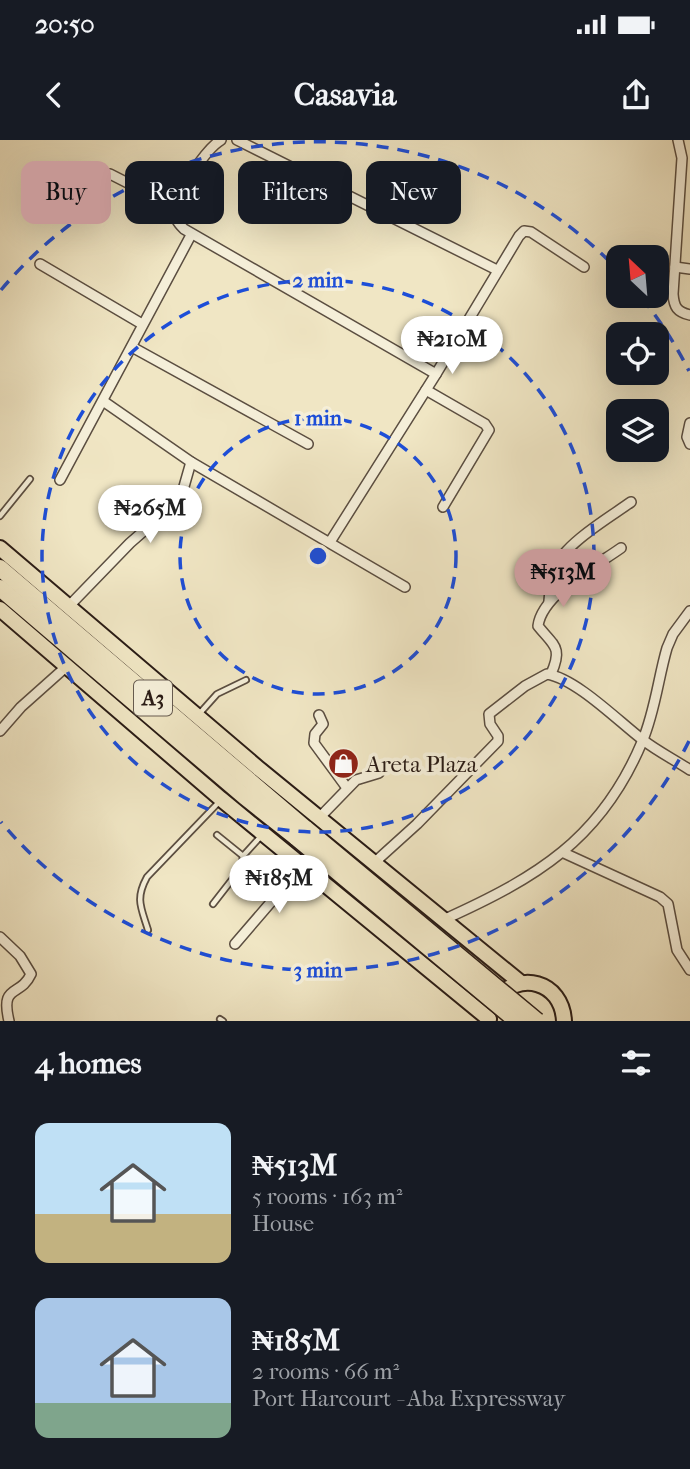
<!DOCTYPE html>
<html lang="en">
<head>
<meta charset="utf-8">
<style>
	:root { --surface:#171b24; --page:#20242c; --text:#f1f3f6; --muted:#9ea1a6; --accent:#c59692 }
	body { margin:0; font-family:"IM FELL French Canon",serif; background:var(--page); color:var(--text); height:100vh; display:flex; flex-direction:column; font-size:26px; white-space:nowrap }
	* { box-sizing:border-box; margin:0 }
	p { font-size:23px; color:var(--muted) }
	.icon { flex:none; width:38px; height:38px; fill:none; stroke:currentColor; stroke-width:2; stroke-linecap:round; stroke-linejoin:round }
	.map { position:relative; height:881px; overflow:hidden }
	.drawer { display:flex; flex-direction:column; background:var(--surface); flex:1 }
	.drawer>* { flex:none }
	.top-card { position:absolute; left:21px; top:21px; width:649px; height:63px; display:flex; gap:14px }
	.needle { width:46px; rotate:334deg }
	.controls { position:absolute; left:606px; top:105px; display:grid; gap:14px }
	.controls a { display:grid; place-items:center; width:63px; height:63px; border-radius:14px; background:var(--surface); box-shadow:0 7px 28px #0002; font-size:35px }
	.price { position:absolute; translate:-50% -60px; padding:0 16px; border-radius:24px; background:#fff; color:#222; font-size:23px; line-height:46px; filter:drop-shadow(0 2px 4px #0008) }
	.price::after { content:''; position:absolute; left:50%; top:42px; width:21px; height:16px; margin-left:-10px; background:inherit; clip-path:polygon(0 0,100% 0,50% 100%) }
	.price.current { background:var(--accent); color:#111 }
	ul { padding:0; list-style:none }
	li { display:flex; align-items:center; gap:21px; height:175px; padding:0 35px }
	li span { display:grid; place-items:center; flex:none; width:196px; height:140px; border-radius:14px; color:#555 }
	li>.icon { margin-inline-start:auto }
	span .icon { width:84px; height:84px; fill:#fffc; stroke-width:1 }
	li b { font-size:30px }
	h2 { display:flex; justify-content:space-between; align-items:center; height:84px; padding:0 35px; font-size:30px }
	.chip { padding:0 24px; border-radius:14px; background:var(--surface); box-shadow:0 7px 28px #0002; font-size:24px; line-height:63px }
	.chip.current { background:var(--accent); color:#111 }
	.status { display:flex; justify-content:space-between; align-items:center; height:49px; padding:0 35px; background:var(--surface); direction:ltr }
	.status svg { height:19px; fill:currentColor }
	header { display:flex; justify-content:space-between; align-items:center; height:91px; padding:0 35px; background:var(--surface); font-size:32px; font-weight:800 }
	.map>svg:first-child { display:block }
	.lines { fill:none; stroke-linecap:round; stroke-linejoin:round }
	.lane-casing { stroke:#5b4e41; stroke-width:8 }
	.street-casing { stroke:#5b4e41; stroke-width:12 }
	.primary-casing { stroke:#291b15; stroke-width:18 }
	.highway-casing { stroke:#291b15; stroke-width:19 }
	.lane { stroke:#f5efd9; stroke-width:4.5 }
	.street { stroke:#f5efd9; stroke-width:9 }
	.primary { stroke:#f0e6c4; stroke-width:14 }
	.highway { stroke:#f0e6c4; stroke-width:16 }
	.highway-bridge-casing { stroke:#291b15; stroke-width:19; stroke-linecap:butt }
	.highway-bridge { stroke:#f0e6c4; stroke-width:16 }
	.ring { fill:none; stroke:#1d4ed8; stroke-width:3.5; stroke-dasharray:12 9 }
	.labels { text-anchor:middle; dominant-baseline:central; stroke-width:7; stroke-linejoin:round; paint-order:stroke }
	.shield { fill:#f5efd9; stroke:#665b50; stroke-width:2 }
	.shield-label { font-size:21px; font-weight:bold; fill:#291b15 }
	.poi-label { font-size:23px; fill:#291b15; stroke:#f5efd9; text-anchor:start }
	.centre { fill:#1d4ed8; stroke:#f5efd9; stroke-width:3.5 }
	.ring-label { font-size:21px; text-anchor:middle; font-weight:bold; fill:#1d4ed8; stroke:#f5efd9; stroke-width:7; stroke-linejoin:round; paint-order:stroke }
</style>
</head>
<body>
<div class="status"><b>20:50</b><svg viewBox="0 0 49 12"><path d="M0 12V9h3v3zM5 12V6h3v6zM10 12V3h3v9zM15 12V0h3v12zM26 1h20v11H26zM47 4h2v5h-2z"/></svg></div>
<header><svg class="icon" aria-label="back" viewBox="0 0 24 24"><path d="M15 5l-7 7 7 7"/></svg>Casavia<svg class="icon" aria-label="share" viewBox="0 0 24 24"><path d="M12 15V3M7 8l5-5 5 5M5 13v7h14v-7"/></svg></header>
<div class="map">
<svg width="690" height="881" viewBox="0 0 690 881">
	<rect width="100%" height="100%" fill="#f0e6c4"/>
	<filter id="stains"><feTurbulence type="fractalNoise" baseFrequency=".00286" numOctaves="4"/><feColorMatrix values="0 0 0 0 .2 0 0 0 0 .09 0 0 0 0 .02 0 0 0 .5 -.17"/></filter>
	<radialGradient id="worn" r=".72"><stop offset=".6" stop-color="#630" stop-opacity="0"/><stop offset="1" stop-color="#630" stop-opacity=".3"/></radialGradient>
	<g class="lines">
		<defs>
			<g id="lane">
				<polyline points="0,376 30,339"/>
				<polyline points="200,573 217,554 246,540"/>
				<polyline points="217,695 243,716 262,695"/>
				<polyline points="213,764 241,728 243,716"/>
				<path d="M148,790C141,767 135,759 147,737L219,662"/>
				<polyline points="220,879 223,881"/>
			</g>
			<g id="street">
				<path d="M221,0C207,8 176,53 175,69C174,78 178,83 184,89L436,234"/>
				<polyline points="237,0 497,130"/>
				<path d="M678,0L682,18L673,154C674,167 677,172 690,175"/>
				<polyline points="110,34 175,67"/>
				<polyline points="40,124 142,184"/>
				<polyline points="675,127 690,129"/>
				<polyline points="132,207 308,304"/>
				<polyline points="426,250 485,284 489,290 443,367"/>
				<polyline points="103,261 191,322 405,447"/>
				<polyline points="690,283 687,297 690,304"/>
				<polyline points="60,340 191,95"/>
				<polyline points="330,402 436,234 519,96 524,91 531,92 584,127"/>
				<path d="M549,461C550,451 550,438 555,428C564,404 610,377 631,362"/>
				<polyline points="69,466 130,403 177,362 183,350 191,322"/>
				<path d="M551,534C563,507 554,506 538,486C542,454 596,426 621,408"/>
				<polyline points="319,575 323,584 315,594 314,603 347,648"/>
				<polyline points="0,591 21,567 67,526"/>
				<polyline points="320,677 356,640 379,633"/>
				<polyline points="564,713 660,757 668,764 677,810 690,830"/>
				<path d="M375,722L417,684L498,601V596L490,584L489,574L525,546L547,534C577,539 619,582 643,600C657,611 675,620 690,630"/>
				<path d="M443,780C536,738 601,700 642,602C655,572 658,539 667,508L673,494L690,471"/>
				<path d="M0,797L20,816L31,834C20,858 0,843 9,881"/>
				<polyline points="235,804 302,726"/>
			</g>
			<g id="primary">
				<polyline points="0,408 258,628 521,843"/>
				<polyline points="0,469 221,659 489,879"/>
				<path d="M494,860C519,830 562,841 564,881"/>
			</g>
			<g id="highway">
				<polyline points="0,428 306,689"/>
				<polyline points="0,448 244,656 297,698"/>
			</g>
		</defs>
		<use href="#lane" class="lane-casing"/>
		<use href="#street" class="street-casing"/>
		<use href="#primary" class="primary-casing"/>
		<use href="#highway" class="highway-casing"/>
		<use href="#lane" class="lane"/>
		<use href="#street" class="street"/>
		<use href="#primary" class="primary"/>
		<use href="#highway" class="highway"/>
		<defs>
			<g id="highway-bridge">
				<polyline points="306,689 537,881"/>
				<polyline points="297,698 517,881"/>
			</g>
		</defs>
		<use href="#highway-bridge" class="highway-bridge-casing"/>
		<use href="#highway-bridge" class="highway-bridge"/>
	</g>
	<g class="ring">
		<circle cx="318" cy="416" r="138"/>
		<circle cx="318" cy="416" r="276"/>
		<path d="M689 601A414 414 0 0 1 1 682M1 150A414 414 0 0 1 616 128M642 158A414 414 0 0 1 689 231"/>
	</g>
	<defs>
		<symbol id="shop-disc" viewBox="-11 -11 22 22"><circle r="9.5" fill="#8f2418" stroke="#f5efd9"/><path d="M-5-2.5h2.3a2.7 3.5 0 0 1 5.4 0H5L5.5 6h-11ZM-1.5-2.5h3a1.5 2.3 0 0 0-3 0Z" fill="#fff"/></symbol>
	</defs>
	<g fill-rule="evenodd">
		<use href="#shop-disc" x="326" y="606" width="35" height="35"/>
	</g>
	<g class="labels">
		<rect class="shield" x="134" y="540.5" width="38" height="35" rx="5"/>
		<g class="shield-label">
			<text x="153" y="558">A3</text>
		</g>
		<g class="poi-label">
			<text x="366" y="624">Areta Plaza</text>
		</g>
	</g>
	<circle cx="318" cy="416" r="10" class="centre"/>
	<g class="ring-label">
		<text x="318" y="147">2 min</text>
		<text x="318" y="285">1 min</text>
		<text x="318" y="837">3 min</text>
	</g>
	<rect width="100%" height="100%" filter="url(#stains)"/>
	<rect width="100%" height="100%" fill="url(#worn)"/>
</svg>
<div class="controls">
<a><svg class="needle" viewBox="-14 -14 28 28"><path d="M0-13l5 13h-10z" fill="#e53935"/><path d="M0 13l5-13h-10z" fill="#9ea1a6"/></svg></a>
<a><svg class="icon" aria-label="locate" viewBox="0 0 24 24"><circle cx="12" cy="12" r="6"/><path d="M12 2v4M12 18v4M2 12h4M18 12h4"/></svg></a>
<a><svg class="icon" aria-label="layers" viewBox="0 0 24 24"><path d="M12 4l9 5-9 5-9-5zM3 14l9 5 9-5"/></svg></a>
</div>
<b class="price" style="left:452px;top:236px">₦210M</b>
<b class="price" style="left:150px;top:405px">₦265M</b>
<b class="price current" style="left:563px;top:469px">₦513M</b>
<b class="price" style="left:279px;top:775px">₦185M</b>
<div class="top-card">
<a class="chip current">Buy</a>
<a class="chip">Rent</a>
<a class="chip">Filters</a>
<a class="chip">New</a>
</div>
</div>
<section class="drawer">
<h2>4 homes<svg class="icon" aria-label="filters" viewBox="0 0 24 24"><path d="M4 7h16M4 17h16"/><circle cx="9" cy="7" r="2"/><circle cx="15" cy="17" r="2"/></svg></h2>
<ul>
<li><span style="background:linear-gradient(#bfe0f5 65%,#c2b280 0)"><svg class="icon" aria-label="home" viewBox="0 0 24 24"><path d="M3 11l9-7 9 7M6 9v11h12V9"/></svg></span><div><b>₦513M</b><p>5 rooms · 163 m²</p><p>House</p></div></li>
<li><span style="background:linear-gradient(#a9c7e8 75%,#7fa58c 0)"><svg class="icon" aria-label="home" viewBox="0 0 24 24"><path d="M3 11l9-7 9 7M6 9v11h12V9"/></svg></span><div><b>₦185M</b><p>2 rooms · 66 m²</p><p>Port Harcourt - Aba Expressway</p></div></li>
</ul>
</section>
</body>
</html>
